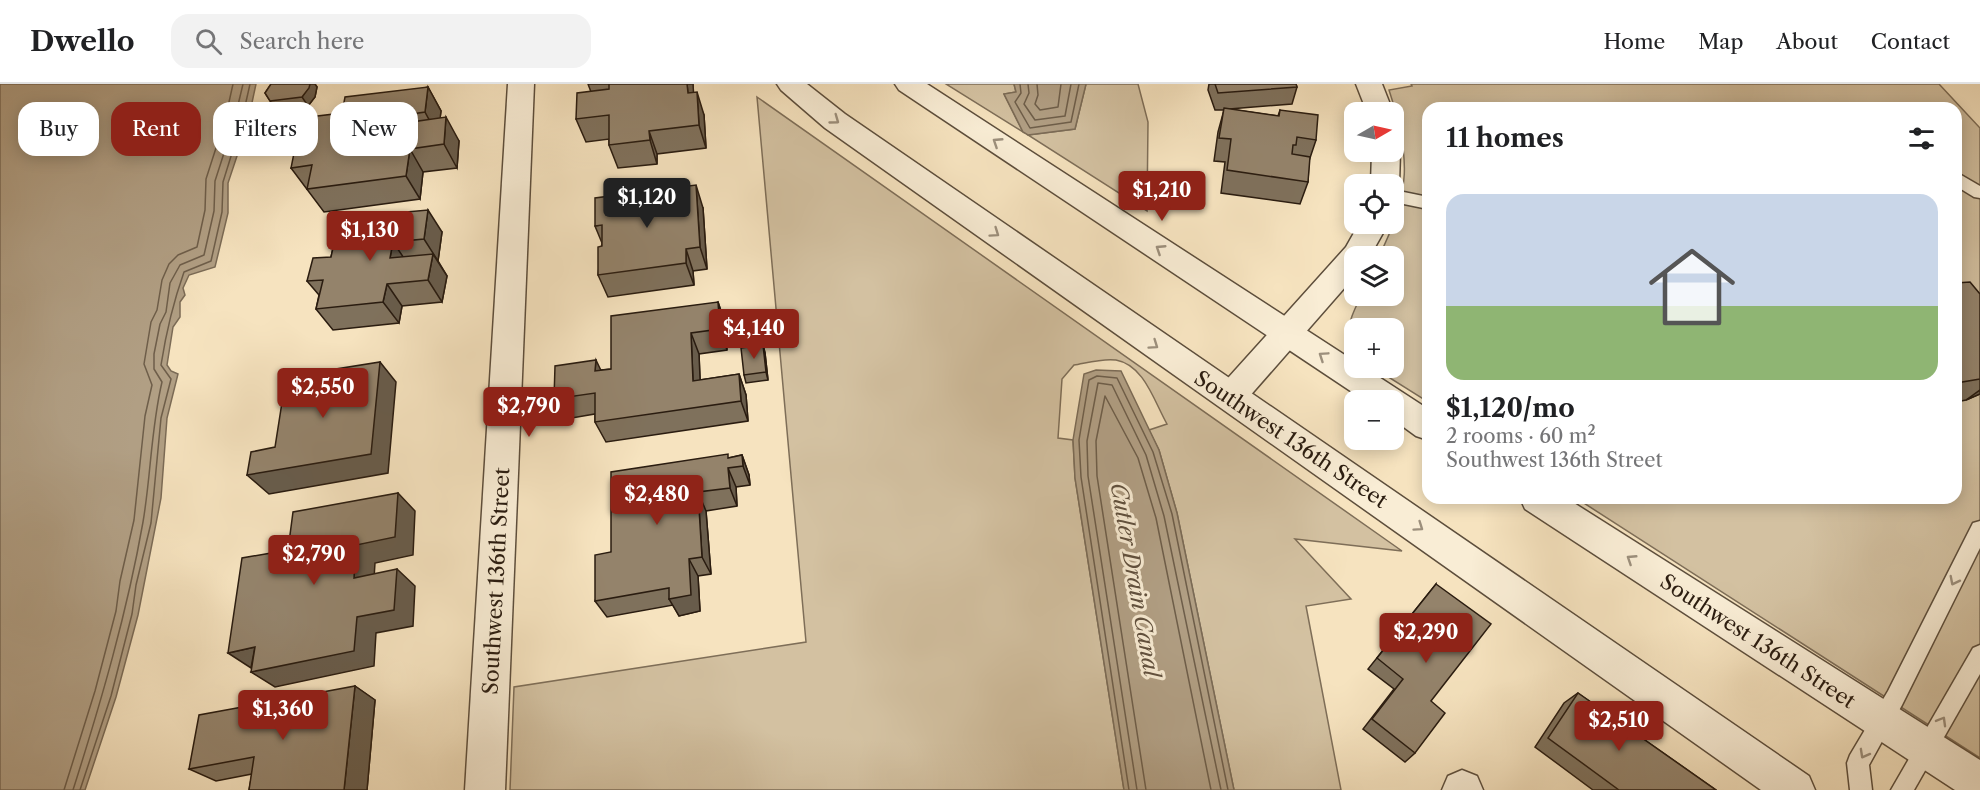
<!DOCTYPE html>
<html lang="en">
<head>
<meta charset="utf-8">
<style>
	:root { --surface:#fff; --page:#f2f2f2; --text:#202124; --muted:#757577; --line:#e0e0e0; --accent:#8f2418 }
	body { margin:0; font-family:"Libre Caslon Text",serif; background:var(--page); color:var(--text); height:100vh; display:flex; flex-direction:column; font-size:22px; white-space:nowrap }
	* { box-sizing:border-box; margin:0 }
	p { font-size:20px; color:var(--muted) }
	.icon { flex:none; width:33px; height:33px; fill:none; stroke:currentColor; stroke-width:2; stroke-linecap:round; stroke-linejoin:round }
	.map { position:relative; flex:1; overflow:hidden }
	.drawer { position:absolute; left:1422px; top:18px; width:540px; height:402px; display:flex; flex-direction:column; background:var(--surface); border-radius:18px; box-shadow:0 3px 15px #0003 }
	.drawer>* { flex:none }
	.guide { position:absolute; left:18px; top:18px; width:570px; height:54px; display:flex; gap:12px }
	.needle { width:39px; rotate:81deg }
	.tools { position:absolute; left:1344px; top:18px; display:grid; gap:12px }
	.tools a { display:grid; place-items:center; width:60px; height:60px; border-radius:12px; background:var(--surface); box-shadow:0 3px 15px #0003; font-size:30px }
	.price { position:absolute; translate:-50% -51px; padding:0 14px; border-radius:6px; background:var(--accent); color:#fff; font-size:20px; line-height:39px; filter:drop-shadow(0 2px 3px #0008) }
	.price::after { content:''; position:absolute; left:50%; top:36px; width:18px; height:14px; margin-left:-9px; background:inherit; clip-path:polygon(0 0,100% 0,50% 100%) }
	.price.on { background:#222; color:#fff }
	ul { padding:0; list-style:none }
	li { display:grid; align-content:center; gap:12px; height:318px; padding:0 24px }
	li span { display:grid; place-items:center; height:186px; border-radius:18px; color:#555 }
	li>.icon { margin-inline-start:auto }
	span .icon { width:108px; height:108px; fill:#fffc; stroke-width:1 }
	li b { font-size:26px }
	h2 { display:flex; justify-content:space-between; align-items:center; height:72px; padding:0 24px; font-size:26px }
	.chip { padding:0 21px; border-radius:18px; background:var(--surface); box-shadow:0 3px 15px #0003; font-size:21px; line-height:54px }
	.chip.on { background:var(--accent); color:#fff }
	header { display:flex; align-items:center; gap:36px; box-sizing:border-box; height:84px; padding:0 30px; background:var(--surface); border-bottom:2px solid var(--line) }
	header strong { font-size:28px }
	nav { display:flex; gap:33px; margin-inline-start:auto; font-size:21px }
	.search { width:420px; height:54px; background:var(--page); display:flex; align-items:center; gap:15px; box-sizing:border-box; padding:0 21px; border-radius:18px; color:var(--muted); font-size:22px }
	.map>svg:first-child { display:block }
	.green { fill:#d3c1a1; stroke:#7e6e58; stroke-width:1.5 }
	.water { fill:#b19f84; stroke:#7b6b56; stroke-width:1.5 }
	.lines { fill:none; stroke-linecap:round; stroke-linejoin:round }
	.shore { stroke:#6e5e4a; stroke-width:1.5 }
	.service-casing { stroke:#5d4e3c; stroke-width:3 }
	.minor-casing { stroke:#5d4e3c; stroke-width:3 }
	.tertiary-casing { stroke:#5d4e3c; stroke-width:3 }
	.service { fill:#f9edd5; fill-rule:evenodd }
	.minor { fill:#f9edd5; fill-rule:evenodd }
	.tertiary { fill:#f9edd5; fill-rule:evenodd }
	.wall { fill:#7f715c; stroke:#2a1c10; stroke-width:1.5 }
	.shaded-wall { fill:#685c4b; stroke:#2a1c10; stroke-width:1.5 }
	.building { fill:#94836b; stroke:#2a1c10; stroke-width:1.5 }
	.oneway { stroke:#9c8f7c }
	.labels { text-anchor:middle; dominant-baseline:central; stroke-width:6; stroke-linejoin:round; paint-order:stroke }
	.street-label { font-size:21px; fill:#2a1c10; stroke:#f9edd5 }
	.water-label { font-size:22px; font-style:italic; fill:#60503e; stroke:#f9edd5 }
</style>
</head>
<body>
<header>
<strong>Dwello</strong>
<div class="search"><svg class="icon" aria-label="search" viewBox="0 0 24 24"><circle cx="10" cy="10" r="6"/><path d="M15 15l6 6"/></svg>Search here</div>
<nav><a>Home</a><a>Map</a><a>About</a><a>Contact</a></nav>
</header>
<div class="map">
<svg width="1980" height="706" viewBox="0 0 1980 706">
	<rect width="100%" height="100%" fill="#f6e3bf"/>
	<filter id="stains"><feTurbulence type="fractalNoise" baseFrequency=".00333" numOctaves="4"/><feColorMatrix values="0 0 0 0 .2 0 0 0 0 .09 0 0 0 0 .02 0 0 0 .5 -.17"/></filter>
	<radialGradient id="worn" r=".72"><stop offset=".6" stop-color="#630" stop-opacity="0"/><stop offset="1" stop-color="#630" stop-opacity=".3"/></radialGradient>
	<g class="green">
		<polygon points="946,0 1014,0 1016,8 1004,10 1023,48"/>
		<polygon points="1086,0 1138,0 1148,38 1147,127 1028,51 1075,45"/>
		<path d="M1411,0H1939L1980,44V674L1576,414H1956V24H1428V318L1374,284H1394V244H1354V266C1343,245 1352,231 1361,212H1394V172H1379C1411,109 1411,73 1389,6L1412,2Z"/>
		<path d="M757,13L1402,467L1295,455L1351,515L1306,522L1341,706H1234L1177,429L1159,366L1149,346L1167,340C1154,317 1144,281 1116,276C1103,274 1086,279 1074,281L1062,295L1058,354L1073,356L1075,394L1124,706H510L514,603L806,558Z"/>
	</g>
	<g class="water">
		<polygon points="0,0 256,0 247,42 228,99 228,129 215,183 189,191 183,204 185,211 180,218 180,233 173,243 167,281 171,287 178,290 167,334 161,414 138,531 116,613 85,706 0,706"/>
		<polygon points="1014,0 1086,0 1075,45 1028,51 1023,48 1004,10 1016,8"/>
		<polygon points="1096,286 1121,287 1159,366 1177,429 1234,706 1124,706 1075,394 1073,356 1084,290"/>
	</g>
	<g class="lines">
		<g class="shore">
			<polyline points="1020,0 1021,9 1015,18 1030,44 1071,38 1079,0"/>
			<polyline points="1028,0 1029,9 1024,20 1035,36 1065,32 1071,0"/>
			<polyline points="1037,0 1038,11 1035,20 1040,26 1058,23 1061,0"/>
			<polyline points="64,706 95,607 116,527 120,497 134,436 145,332 152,301 144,280 151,238 157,226 162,196 169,180 178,171 197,163 205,126 206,95 225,36 233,0"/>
			<path d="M73,706C101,618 127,529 143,438C151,391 151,344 162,298L154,285V270L160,240L166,228L170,199L180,181L204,171L214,127L215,97L234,38L243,0"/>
			<path d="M80,706L111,612L132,530L136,501L151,439L161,334L171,295L161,281C166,249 173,219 184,188L211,177L222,128L223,98L241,40L250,0"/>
			<polyline points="1129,706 1081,393 1079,356 1089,296 1097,292 1117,294 1153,368 1172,430 1228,706"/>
			<polyline points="1137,706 1088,392 1087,357 1098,299 1112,301 1146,371 1164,432 1221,706"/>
			<polyline points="1146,706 1097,392 1096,357 1105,312 1138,374 1156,434 1211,706"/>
		</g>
		<defs>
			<g id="service">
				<polygon points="1956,88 1980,102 1980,114 1974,113 1956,102"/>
				<polygon points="1394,106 1428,113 1428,125 1394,118"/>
				<polygon points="1980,437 1980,464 1902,621 1869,681 1872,706 1850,706 1847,679 1850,671 1888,607 1973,439"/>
				<polygon points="1980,561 1980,590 1914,706 1891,706 1973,564"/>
			</g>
			<g id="minor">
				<polygon points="508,0 534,0 505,706 465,706"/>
				<polygon points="1356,0 1382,0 1393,28 1367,28"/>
				<polygon points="1394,60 1400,68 1399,100 1394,108 1394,100 1371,100 1372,68 1394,68"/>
				<polygon points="1359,140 1388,140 1370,172 1354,172 1354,193 1241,322 1230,326 1219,322 1214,313 1219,304 1346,163"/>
				<polygon points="1462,686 1477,692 1483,706 1442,706 1448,692"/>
			</g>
			<g id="tertiary">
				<polygon points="777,0 807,0 845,30 1809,692 1815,706 1761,706 825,44 781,6"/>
				<polygon points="895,0 927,0 1354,277 1354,284 1365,284 1428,325 1428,356 1416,352 1394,336 1394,316 1364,316 899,6"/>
				<polygon points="1520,414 1566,414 1980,676 1980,706 1955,706 1525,425"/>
			</g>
		</defs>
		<use href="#service" class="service-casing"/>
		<use href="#minor" class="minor-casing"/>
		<use href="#tertiary" class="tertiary-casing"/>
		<use href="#service" class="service"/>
		<use href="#minor" class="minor"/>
		<use href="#tertiary" class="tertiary"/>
	</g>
	<g class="wall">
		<polygon points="271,0 315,0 317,3 315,13 308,22 276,26 265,9"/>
		<polygon points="588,0 693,0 693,8 704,31 706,64 657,70 657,80 618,84 609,61 609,55 586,58 576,35 591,8"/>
		<polygon points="1209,0 1296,0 1297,3 1292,20 1229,25 1278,32 1280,26 1316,56 1309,77 1308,98 1300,120 1221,109 1225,78 1214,77 1218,48 1224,26 1215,26 1208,6"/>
		<polygon points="428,3 441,27 440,34 459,57 457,84 423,88 420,115 324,128 291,84 342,29"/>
		<polygon points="703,124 707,185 693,187 694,201 608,213 598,191 602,159 595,142"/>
		<polygon points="337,146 442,148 438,177 447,192 442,218 402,222 399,239 333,246 316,225 319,211 307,197 331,173"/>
		<polygon points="1956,199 1980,210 1980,310 1966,316 1956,318"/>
		<polygon points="718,218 725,239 727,266 699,270 700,296 739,290 746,311 748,337 606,358 595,338 595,330 566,335 554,315 601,286 611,285"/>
		<polygon points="763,261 765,269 768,296 746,299 744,291"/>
		<polygon points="742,371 749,391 750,401 736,403 737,422 706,427 711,490 698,492 700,527 679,532 673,521 607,533 595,517 611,468 729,374"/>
		<polygon points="1436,500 1431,617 1415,669 1405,678 1363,645 1394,605 1368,585"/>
		<polygon points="355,602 375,616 367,706 249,706 252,690 216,697 189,685"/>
		<polygon points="1578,609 1716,706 1593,706 1535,663 1564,619"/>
	</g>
	<g class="shaded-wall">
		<polygon points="310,0 315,0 317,3 315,13 308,22 302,13"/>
		<polygon points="687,0 693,0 695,32 688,9"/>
		<polygon points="428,3 441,27 438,52 425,28"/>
		<polygon points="697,8 704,31 706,64 699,41"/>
		<polygon points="412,30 425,53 411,38"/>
		<polygon points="446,33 459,57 457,84 444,60"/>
		<polygon points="649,47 657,70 657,80 650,56"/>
		<polygon points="410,65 423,88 420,115 406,92"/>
		<polygon points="696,101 703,124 707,185 700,163"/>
		<polygon points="428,126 442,148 438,177 424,155"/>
		<polygon points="393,158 408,180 390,174"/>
		<polygon points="686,165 693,187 694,201 686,179"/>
		<polygon points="433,170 447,192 442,218 428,196"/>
		<polygon points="387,200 402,222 399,239 383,218"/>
		<polygon points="718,218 725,239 727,266 720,245"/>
		<polygon points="691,249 699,270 701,317 693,297"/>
		<polygon points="763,261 765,269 768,296 766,288"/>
		<polygon points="596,276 606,297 595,287"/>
		<polygon points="380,278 396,298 388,389 269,410 247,391"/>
		<polygon points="739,290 746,311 748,337 741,317"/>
		<polygon points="1980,306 1980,310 1966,316"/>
		<polygon points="742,371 749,391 750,401 743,382"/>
		<polygon points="728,384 736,403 737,422 730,404"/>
		<polygon points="698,408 706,427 711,490 702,473"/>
		<polygon points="398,409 415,427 413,471 375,479 373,510 354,494 356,461"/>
		<polygon points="689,475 698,492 700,527 679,532 669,515"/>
		<polygon points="397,485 415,502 413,542 376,549 374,582 275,603 251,588 357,533"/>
		<polygon points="255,563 251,584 228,569"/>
		<polygon points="355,602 375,616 367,706 344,706"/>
	</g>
	<g class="building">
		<polygon points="271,0 310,0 309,4 302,13 270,17 265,9"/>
		<polygon points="609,0 687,0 688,9 697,8 699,41 649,47 650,56 609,61 609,31 576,35 577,9 609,5"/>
		<polygon points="1215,0 1296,0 1297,3 1218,9"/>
		<polygon points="428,3 425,28 412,30 411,38 446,33 444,60 410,65 406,92 307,105 312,81 291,84 301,34 342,29 345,13"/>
		<polygon points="1224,24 1279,32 1280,26 1318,31 1316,56 1297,53 1296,61 1293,61 1292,70 1310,73 1308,98 1227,86 1231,55 1219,54"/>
		<polygon points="696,101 700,163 686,165 686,179 598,191 598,163 602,162 602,141 595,142 595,114"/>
		<polygon points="428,126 424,155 393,158 390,174 433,170 428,196 387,200 383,218 316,225 323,196 307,197 313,174 331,173 337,146 381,142 384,130"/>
		<polygon points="1970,198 1980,210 1980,295 1956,299 1956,199"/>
		<polygon points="718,218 720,245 691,249 693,297 739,290 741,317 595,338 595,309 554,315 555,282 596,276 595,287 611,285 611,232"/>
		<polygon points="763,261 766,288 744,291 741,264"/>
		<polygon points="380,278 371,370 247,391 251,368 275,363 286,293"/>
		<polygon points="728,370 728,374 742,371 743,382 728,384 730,404 698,408 702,473 689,475 691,511 669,515 669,504 595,517 595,471 611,468 611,388"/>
		<polygon points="398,409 395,453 356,461 354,494 397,485 394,526 357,533 354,567 251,588 255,563 228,569 242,474 288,466 293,428"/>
		<polygon points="1436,500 1491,540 1431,617 1445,629 1415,669 1372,635 1403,595 1377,574"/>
		<polygon points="355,602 344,706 249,706 254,673 189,685 199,631"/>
		<polygon points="1578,609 1716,706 1619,706 1548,654"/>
	</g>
	<defs><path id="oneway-chevron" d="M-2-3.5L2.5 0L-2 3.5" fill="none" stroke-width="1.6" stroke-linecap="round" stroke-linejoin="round" transform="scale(1.5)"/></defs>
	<g class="oneway">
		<use href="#oneway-chevron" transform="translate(835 36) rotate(36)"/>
		<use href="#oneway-chevron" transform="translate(997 58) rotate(-147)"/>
		<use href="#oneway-chevron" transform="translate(995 149) rotate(35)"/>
		<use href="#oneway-chevron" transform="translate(1160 165) rotate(-147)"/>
		<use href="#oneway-chevron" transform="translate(1154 261) rotate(35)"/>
		<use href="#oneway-chevron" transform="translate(1323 272) rotate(-146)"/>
		<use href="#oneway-chevron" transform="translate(1419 443) rotate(35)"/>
		<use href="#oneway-chevron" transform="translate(1631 475) rotate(-147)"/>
		<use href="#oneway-chevron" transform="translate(1954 497) rotate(117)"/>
		<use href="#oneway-chevron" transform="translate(1942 637) rotate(-60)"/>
		<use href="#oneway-chevron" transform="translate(1864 670) rotate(119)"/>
	</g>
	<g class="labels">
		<g class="street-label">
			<text transform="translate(1291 355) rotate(34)">Southwest 136th Street</text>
			<text transform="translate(496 497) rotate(-87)">Southwest 136th Street</text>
			<text transform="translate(1758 557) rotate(33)">Southwest 136th Street</text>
		</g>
		<g class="water-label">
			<text transform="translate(1135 496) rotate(80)">Cutler Drain Canal</text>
		</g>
	</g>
	<rect width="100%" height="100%" filter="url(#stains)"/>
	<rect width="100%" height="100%" fill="url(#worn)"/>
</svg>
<div class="tools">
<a><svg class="needle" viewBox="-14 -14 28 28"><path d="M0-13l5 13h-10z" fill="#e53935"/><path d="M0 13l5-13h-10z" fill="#757577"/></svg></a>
<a><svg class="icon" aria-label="locate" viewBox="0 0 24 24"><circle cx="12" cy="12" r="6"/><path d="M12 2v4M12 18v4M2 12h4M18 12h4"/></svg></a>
<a><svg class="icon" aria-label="layers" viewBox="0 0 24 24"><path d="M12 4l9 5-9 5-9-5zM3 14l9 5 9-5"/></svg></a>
<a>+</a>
<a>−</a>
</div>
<b class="price" style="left:1162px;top:138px">$1,210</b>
<b class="price on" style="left:647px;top:145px">$1,120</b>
<b class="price" style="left:370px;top:178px">$1,130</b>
<b class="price" style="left:754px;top:276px">$4,140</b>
<b class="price" style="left:323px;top:335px">$2,550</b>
<b class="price" style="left:529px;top:354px">$2,790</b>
<b class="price" style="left:657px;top:442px">$2,480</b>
<b class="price" style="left:314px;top:502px">$2,790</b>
<b class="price" style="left:1426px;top:580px">$2,290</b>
<b class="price" style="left:283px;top:657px">$1,360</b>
<b class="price" style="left:1619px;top:668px">$2,510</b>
<div class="guide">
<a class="chip">Buy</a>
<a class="chip on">Rent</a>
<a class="chip">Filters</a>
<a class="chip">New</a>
</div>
<section class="drawer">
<h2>11 homes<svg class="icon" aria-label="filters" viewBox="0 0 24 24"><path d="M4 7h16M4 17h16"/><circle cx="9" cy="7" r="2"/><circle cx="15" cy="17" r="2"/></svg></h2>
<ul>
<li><span style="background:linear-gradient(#c9d6e8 60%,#8fb573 0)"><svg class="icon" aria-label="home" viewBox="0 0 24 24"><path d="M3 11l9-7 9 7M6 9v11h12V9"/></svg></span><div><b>$1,120/mo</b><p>2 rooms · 60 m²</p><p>Southwest 136th Street</p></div></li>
</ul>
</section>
</div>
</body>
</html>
